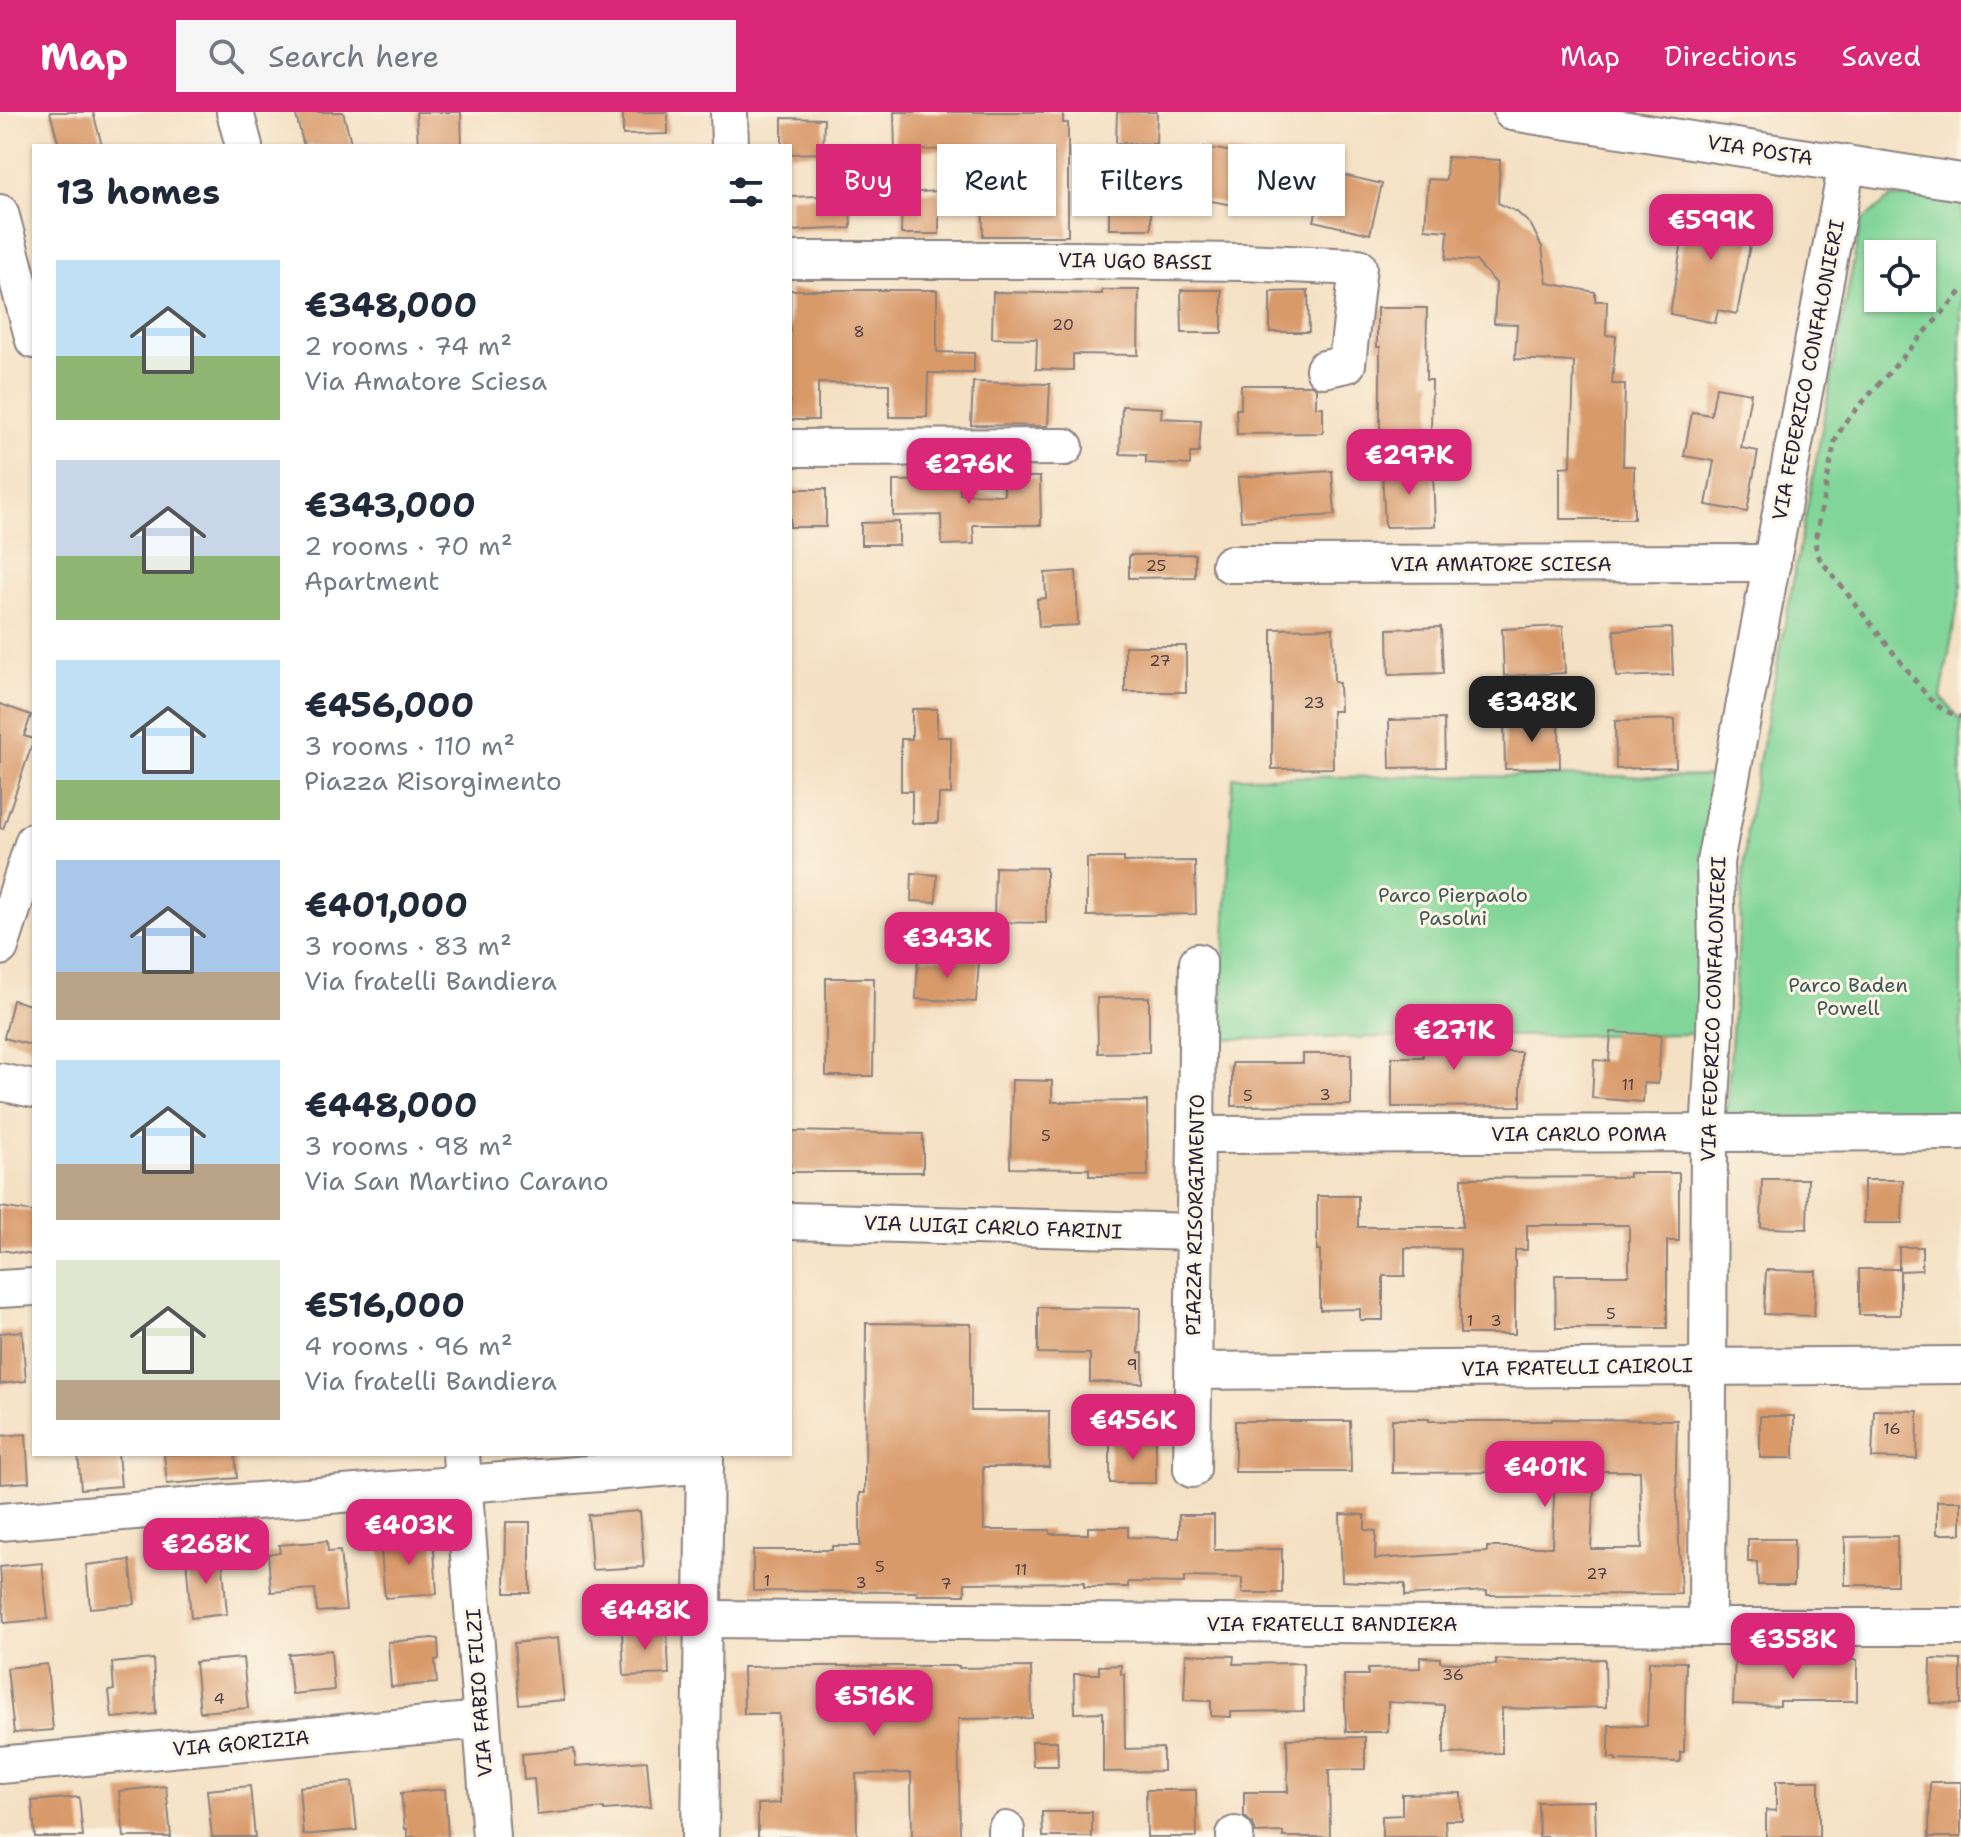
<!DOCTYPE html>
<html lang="en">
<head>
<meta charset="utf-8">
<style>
	:root { --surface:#fff; --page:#f6f6f7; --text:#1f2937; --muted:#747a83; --accent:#db2777 }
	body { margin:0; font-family:"Shantell Sans",sans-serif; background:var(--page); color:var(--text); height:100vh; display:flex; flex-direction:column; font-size:30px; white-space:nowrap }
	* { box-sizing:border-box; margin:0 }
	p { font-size:26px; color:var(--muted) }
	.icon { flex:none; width:44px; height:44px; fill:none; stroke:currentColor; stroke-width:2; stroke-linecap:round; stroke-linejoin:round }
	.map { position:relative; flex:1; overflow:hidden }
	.panel { position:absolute; left:32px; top:32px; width:760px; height:1312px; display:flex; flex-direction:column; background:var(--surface); border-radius:0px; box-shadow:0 2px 6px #0004 }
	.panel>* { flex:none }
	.hud { position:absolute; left:816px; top:32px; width:760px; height:72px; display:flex; gap:16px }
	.tools { position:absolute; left:1864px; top:128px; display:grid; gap:16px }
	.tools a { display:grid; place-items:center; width:72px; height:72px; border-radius:0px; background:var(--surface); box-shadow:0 2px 6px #0004; font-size:40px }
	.price { position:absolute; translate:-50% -68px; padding:0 18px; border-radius:16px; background:var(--accent); color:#fff; font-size:26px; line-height:52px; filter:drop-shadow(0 2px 4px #0008) }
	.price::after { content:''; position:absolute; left:50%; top:48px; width:24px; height:18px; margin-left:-12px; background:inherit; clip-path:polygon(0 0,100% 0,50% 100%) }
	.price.selected { background:#222; color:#fff }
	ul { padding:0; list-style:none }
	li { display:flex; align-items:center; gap:24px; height:200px; padding:0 24px }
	li span { display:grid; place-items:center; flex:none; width:224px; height:160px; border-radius:0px; color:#555 }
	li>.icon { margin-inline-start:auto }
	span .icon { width:96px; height:96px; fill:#fffc; stroke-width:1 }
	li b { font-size:34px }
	h2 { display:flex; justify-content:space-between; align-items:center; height:96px; padding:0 24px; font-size:34px }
	.chip { padding:0 28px; border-radius:0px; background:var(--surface); box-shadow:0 2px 6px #0004; font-size:28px; line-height:72px }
	.chip.selected { background:var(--accent); color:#fff }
	header { display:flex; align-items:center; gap:48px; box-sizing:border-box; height:112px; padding:0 40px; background:var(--accent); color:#fff }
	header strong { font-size:38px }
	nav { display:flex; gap:44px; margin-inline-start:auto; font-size:28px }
	.search { width:560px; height:72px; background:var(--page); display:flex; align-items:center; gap:20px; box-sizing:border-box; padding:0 28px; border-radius:0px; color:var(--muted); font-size:30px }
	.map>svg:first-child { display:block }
	.green { fill:#81d598; stroke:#527c6a; stroke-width:2; fill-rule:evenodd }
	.building { fill:#d99a6a; fill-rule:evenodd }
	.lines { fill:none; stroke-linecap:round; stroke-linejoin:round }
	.minor-casing { stroke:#8b817f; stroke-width:40 }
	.path { stroke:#8b817f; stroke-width:5; stroke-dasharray:6 6; stroke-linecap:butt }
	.minor { stroke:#fff; stroke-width:36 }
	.labels { text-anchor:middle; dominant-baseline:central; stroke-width:6; stroke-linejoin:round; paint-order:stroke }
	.number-label { font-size:16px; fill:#504047 }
	.street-label { font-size:20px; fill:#22223b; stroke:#fcf5e5 }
	.park-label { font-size:20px; fill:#3e5857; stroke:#fcf5e5 }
</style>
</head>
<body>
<header>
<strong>Map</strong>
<div class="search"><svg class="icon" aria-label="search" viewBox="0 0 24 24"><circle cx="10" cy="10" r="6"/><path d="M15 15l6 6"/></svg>Search here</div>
<nav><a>Map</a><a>Directions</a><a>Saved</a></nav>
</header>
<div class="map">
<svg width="1961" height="1725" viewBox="0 0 1961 1725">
	<rect width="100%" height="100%" fill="#fcf5e5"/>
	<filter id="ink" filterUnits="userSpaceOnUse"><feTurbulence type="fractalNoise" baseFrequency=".0125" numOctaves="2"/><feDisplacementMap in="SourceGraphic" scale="16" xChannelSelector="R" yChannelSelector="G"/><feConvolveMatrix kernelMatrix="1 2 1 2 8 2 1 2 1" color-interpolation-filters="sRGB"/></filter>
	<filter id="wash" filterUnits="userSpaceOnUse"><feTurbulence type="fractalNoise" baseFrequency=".006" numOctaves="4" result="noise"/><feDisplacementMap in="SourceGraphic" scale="32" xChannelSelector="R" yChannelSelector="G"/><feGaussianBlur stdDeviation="1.8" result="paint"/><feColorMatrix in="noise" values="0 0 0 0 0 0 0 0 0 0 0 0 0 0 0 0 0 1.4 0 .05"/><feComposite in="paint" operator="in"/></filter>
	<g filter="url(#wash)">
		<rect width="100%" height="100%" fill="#f4e0c3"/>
		<g class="green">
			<path d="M1961,84V476L1941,585L1961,608V1006L1726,1007L1747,713L1861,110L1890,86ZM1878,142H1922V186H1878Z"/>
			<polygon points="1714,664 1699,922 1220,927 1233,665"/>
		</g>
		<g id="blocks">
			<g class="building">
				<polygon points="50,0 93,0 102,34 59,34"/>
				<polygon points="295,0 343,0 352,34 304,34"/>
				<polygon points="416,0 461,0 462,34 418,34"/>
				<polygon points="623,0 668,0 668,22 623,23"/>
				<polygon points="894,0 1063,0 1063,11 1068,11 1068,124 983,124 982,36 895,39"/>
				<polygon points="1117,0 1157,0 1156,32 1116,31"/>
				<polygon points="782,6 824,7 823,41 790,42 790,34 782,34"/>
				<polygon points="1204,35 1277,48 1267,99 1194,86"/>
				<polygon points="1447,45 1500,48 1498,91 1517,100 1531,113 1542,135 1547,171 1595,180 1595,189 1607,189 1606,223 1616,224 1612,272 1625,272 1623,354 1634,354 1634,407 1560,407 1560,355 1571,354 1574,250 1515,247 1517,212 1494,211 1496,171 1476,149 1446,147 1448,119 1425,117 1428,67 1446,68"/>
				<polygon points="1326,59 1382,72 1370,122 1314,109"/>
				<polygon points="939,79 939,122 901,122 902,81"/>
				<rect x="1109" y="80" width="42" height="37"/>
				<polygon points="850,83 851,116 790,119 790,85"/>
				<polygon points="1689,87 1735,96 1733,108 1754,112 1737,202 1718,198 1715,211 1670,202"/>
				<polygon points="790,178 937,178 937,240 974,241 974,261 928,261 927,305 889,305 889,272 818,271 818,308 790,308"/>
				<polygon points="1102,178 1139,178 1138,243 1073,242 1073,258 1036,257 1037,227 992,226 993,180 1102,182"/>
				<polygon points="1181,178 1222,178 1222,221 1182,221"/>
				<polygon points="1308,179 1309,220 1270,220 1270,180"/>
				<polygon points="1377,196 1427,196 1426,268 1432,268 1431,321 1380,321 1380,235 1377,235"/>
				<polygon points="973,270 1050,272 1048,314 971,313"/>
				<polygon points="1241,273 1311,273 1316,276 1316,295 1323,295 1323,321 1237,322 1236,297 1241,297"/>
				<polygon points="1716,275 1751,281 1741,336 1758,339 1747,400 1706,393 1714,349 1684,344 1692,300 1711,303"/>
				<polygon points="1122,294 1162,296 1161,306 1201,308 1199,341 1190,341 1190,353 1146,351 1146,343 1120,342"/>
				<polygon points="1431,353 1431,360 1433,360 1435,414 1385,415 1382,356"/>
				<polygon points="1332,359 1335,403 1241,409 1238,365"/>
				<polygon points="1004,365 1040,365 1041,413 973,413 974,432 942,433 941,403 893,404 893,369 959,368 960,382 1004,383"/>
				<rect x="790" y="377" width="36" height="38"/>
				<polygon points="899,410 899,433 861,433 861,411"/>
				<polygon points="1195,442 1195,465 1129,466 1129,443"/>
				<polygon points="1076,459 1078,513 1039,515 1037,487 1046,486 1045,461"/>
				<polygon points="1563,514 1565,561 1504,564 1502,517"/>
				<polygon points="1441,515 1443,561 1389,563 1388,517"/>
				<polygon points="1333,516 1334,570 1339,571 1340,599 1332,599 1333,656 1272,657 1272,517"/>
				<polygon points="1671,516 1673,563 1616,565 1614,518"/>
				<rect x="1125" y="534" width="61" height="46"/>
				<polygon points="0,592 31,603 24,624 34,627 3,717 0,716"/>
				<polygon points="912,597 937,597 937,625 951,625 951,682 939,682 938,711 912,711 912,679 901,679 901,627 912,627"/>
				<polygon points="1444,607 1445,655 1390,656 1389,608"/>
				<polygon points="1559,607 1560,656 1505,657 1504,609"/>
				<polygon points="1675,607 1676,655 1616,657 1615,609"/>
				<polygon points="1087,746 1124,746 1124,750 1195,749 1196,802 1087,804"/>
				<polygon points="995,755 1046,756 1046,811 994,810"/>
				<polygon points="912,761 937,763 936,790 911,789"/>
				<polygon points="918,846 979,849 976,890 916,887"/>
				<polygon points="826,866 874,866 873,964 826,964"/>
				<polygon points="1149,885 1149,940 1098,941 1097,886"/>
				<polygon points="13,888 34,894 34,934 4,926"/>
				<polygon points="1458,900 1459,940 1521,940 1521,994 1392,995 1392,945 1423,945 1421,901"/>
				<polygon points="1611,920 1661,923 1658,972 1644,971 1643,990 1592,986 1594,948 1609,949"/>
				<polygon points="1303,942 1351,942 1351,993 1232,994 1232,951 1303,951"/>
				<polygon points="1012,968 1052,969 1052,990 1147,989 1148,1064 1089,1064 1089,1057 1010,1056"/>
				<polygon points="790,1019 923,1022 923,1060 790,1060"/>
				<polygon points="1629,1061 1679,1061 1679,1129 1667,1129 1667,1216 1556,1216 1555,1163 1629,1163 1629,1113 1527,1113 1527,1138 1515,1138 1515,1222 1460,1222 1460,1137 1405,1136 1405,1164 1383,1164 1383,1208 1360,1208 1360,1197 1320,1198 1320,1138 1317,1138 1317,1084 1358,1084 1358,1115 1462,1115 1462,1066 1629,1065"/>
				<polygon points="1762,1067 1808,1067 1807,1117 1761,1116"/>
				<polygon points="1864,1068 1903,1068 1902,1111 1864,1111"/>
				<polygon points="0,1095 34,1100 34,1143 0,1138"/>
				<polygon points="1899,1135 1922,1135 1922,1158 1900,1159 1900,1203 1859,1203 1859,1157 1899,1157"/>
				<polygon points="1766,1158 1816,1159 1814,1204 1764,1202"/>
				<polygon points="1038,1195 1140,1196 1139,1241 1143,1241 1143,1271 1090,1270 1090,1242 1038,1241"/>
				<polygon points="866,1211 971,1212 971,1299 1049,1299 1049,1355 983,1355 984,1418 1050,1418 1050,1422 1088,1422 1088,1415 1128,1415 1128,1425 1179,1426 1179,1403 1214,1403 1214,1438 1282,1437 1282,1481 1242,1481 1242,1466 1184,1465 1184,1471 1128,1470 1128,1475 1084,1475 1084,1470 965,1471 965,1483 917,1483 917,1480 753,1479 753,1438 832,1438 832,1434 860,1434 860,1381 865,1381"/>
				<polygon points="22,1219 26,1269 0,1272 0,1221"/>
				<polygon points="1874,1298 1918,1299 1917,1347 1872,1346"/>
				<rect x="1760" y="1304" width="34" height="42"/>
				<path d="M1392,1307H1429V1309H1552V1307L1677,1308L1676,1359L1681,1482L1487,1483V1479L1405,1484V1472L1342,1469L1340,1402L1365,1403V1418L1376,1419L1375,1447L1487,1440V1435H1552L1555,1360L1392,1361ZM1595,1359H1640L1642,1437H1591Z"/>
				<polygon points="1235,1309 1350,1309 1351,1360 1235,1360"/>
				<polygon points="26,1322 29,1370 0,1372 0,1324"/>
				<rect x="1110" y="1328" width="46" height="43"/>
				<polygon points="78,1342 118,1342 121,1374 81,1377"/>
				<polygon points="164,1342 235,1342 237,1366 167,1372"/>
				<rect x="1937" y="1389" width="24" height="33"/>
				<polygon points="640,1399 644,1455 592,1458 588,1403"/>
				<polygon points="506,1410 530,1410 530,1481 505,1481"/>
				<polygon points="433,1424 437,1482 385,1486 380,1428"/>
				<polygon points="1897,1424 1897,1473 1845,1473 1845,1425"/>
				<polygon points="1748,1427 1794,1427 1794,1473 1758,1473 1757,1450 1748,1450"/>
				<polygon points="327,1429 328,1440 340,1439 346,1498 317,1500 315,1477 271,1480 268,1442 280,1440 279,1433"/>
				<polygon points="222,1442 227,1502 191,1506 186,1445"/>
				<polygon points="130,1448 135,1492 90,1496 86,1453"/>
				<polygon points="42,1451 48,1507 4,1511 0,1455"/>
				<polygon points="667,1517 669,1562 624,1564 622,1518"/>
				<polygon points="433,1526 438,1527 439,1547 435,1548 437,1571 391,1575 388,1530"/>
				<polygon points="558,1526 564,1588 519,1592 514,1531"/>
				<polygon points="331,1538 334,1578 292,1582 288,1542"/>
				<polygon points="1186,1542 1234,1544 1233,1552 1303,1551 1304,1599 1231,1600 1231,1605 1211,1604 1211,1589 1184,1588"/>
				<polygon points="1420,1545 1440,1546 1440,1550 1496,1553 1496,1547 1562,1549 1562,1548 1605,1547 1606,1595 1536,1597 1502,1596 1502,1641 1444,1642 1444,1593 1388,1590 1388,1620 1346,1620 1344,1563 1368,1563 1368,1557 1420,1556"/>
				<polygon points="1735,1545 1781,1546 1781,1548 1857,1548 1857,1589 1780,1589 1780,1594 1733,1592"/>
				<polygon points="243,1546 248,1596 200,1600 195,1550"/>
				<polygon points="153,1547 156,1602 112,1606 109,1579 114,1578 112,1551"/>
				<polygon points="1931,1547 1961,1548 1961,1592 1930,1591"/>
				<polygon points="1649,1549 1686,1550 1684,1640 1680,1640 1680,1650 1616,1648 1616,1646 1609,1646 1609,1613 1647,1614"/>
				<polygon points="47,1552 53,1618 14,1621 7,1556"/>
				<polygon points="1121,1553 1121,1562 1124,1562 1125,1637 1163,1636 1163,1659 1103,1660 1103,1600 1075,1601 1074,1562 1099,1562 1099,1554"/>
				<polygon points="793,1554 959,1554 959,1556 1031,1555 1032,1606 958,1607 960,1725 912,1725 911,1661 856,1662 857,1725 758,1725 758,1692 780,1691 779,1602 744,1602 743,1555"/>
				<polygon points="1365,1625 1365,1657 1329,1658 1330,1725 1283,1725 1283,1720 1256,1721 1253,1712 1244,1704 1244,1680 1288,1680 1287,1627"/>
				<polygon points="1032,1629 1057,1629 1058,1654 1033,1654"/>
				<polygon points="574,1637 576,1654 647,1649 651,1695 604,1698 604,1696 537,1703 534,1667 524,1668 522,1642"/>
				<polygon points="1776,1669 1819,1669 1819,1725 1766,1725 1766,1698 1776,1699"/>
				<polygon points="352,1670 357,1718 303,1723 299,1675"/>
				<polygon points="1930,1670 1961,1670 1961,1725 1929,1725"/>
				<polygon points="166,1674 171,1725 124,1725 119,1679"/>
				<polygon points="250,1674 255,1725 212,1725 207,1678"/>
				<polygon points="445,1677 448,1725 407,1725 407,1717 405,1717 401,1681"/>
				<polygon points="1146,1678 1196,1678 1197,1725 1147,1725"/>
				<polygon points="1461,1681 1462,1708 1445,1708 1446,1725 1382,1725 1382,1704 1402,1703 1402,1682"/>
				<polygon points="79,1685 83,1725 35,1725 32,1689"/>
				<polygon points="1595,1689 1596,1725 1539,1725 1538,1690"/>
				<polygon points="1042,1700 1092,1700 1092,1725 1043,1725"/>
			</g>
		</g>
	</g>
	<g filter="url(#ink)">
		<use href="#blocks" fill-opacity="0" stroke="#8b817f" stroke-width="2"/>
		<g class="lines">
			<defs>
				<g id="minor">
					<polyline points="235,0 244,34"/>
					<polyline points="729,0 730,34"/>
					<polyline points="1512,0 1961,70"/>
					<polyline points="0,101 34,228"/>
					<polyline points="790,148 1078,148 1243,150 1358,155 1347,252 1324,257"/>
					<polyline points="790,336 1065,335"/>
					<polyline points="1230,452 1772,451"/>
					<polyline points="0,835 34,729"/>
					<polyline points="0,970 34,977"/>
					<polyline points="1196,1023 1961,1020"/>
					<polyline points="790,1109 1195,1120"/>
					<polyline points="0,1177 34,1175"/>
					<polyline points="1194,1259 1961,1253"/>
					<polyline points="461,1342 491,1725"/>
					<polyline points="1192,1357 1198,850"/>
					<polyline points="0,1410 685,1354 705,1354"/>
					<polyline points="703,1507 1707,1515 1961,1515"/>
					<polyline points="1707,1515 1709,1021 1715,922 1717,834 1715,750 1847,52"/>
					<polyline points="0,1653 481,1608"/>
					<polyline points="700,1725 705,1342"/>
					<polyline points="1006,1725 1006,1718"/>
					<polyline points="1235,1725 1235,1723"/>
				</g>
			</defs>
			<use href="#minor" class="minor-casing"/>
			<path class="path" d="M1961,180L1845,310L1835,329L1815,429L1817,441L1820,447L1928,585C1938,595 1947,601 1961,605"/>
			<use href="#minor" class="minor"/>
		</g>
	</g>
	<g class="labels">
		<g class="number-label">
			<text x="1063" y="212">20</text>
			<text x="859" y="219">8</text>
			<text x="1156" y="453">25</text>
			<text x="1160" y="548">27</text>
			<text x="1314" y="590">23</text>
			<text x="1628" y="972">11</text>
			<text x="1325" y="982">3</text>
			<text x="1248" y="983">5</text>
			<text x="1046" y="1023">5</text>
			<text x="1611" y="1201">5</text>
			<text x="1470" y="1208">1</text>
			<text x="1496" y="1208">3</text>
			<text x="1132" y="1252">9</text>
			<text x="1892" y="1316">16</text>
			<text x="880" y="1454">5</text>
			<text x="1021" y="1457">11</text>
			<text x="1597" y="1461">27</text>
			<text x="767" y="1468">1</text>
			<text x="861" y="1470">3</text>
			<text x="946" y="1471">7</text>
			<text x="1453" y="1562">36</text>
			<text x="219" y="1586">4</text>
		</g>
		<g class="street-label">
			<text transform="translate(1760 38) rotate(9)">VIA POSTA</text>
			<text transform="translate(1135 149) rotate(1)">VIA UGO BASSI</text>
			<text transform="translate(1808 258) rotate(-79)">VIA FEDERICO CONFALONIERI</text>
			<text x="1501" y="452">VIA AMATORE SCIESA</text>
			<text transform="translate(1713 897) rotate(-88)">VIA FEDERICO CONFALONIERI</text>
			<text x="1579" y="1022">VIA CARLO POMA</text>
			<text transform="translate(1195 1103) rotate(-89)">PIAZZA RISORGIMENTO</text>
			<text transform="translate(993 1115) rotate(2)">VIA LUIGI CARLO FARINI</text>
			<text transform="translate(1577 1255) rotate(-1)">VIA FRATELLI CAIROLI</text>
			<text x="1332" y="1512">VIA FRATELLI BANDIERA</text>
			<text transform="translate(479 1581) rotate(-94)">VIA FABIO FILZI</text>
			<text transform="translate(241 1631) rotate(-5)">VIA GORIZIA</text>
		</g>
		<g class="park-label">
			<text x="1453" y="783">Parco Pierpaolo<tspan x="1453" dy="23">Pasolni</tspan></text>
			<text x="1848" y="873">Parco Baden<tspan x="1848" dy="23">Powell</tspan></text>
		</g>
	</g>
</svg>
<div class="tools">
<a><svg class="icon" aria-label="locate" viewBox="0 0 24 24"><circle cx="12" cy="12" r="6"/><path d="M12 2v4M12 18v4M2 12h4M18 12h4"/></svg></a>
</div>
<b class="price" style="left:1711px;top:150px">€599K</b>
<b class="price" style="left:1409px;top:385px">€297K</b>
<b class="price" style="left:969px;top:394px">€276K</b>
<b class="price selected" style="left:1532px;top:632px">€348K</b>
<b class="price" style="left:947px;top:868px">€343K</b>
<b class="price" style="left:1454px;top:960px">€271K</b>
<b class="price" style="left:1133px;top:1350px">€456K</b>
<b class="price" style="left:1545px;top:1397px">€401K</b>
<b class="price" style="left:409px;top:1455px">€403K</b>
<b class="price" style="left:206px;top:1474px">€268K</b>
<b class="price" style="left:645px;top:1540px">€448K</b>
<b class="price" style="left:1793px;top:1569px">€358K</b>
<b class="price" style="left:874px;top:1626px">€516K</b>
<div class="hud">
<a class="chip selected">Buy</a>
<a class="chip">Rent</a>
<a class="chip">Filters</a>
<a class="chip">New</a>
</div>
<section class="panel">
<h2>13 homes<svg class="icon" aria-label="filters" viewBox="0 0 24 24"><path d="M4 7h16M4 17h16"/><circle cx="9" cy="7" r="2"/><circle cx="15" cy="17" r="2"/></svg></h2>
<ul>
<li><span style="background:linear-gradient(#bfe0f5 60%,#8fb573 0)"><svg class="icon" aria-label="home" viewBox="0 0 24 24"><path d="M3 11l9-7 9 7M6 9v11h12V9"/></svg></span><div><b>€348,000</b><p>2 rooms · 74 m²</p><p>Via Amatore Sciesa</p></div></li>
<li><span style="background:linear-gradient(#c9d6e8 60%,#8fb573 0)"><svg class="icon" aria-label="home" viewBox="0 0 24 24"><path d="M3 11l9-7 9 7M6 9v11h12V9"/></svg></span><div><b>€343,000</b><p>2 rooms · 70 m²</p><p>Apartment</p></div></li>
<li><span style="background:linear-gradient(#bfe0f5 75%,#8fb573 0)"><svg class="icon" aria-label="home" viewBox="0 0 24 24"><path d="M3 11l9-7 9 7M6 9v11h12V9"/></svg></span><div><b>€456,000</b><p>3 rooms · 110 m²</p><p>Piazza Risorgimento</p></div></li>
<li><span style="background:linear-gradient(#a9c7e8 70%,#b9a48a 0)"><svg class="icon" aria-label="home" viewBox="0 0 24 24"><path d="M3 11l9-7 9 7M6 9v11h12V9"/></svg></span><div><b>€401,000</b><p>3 rooms · 83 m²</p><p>Via fratelli Bandiera</p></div></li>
<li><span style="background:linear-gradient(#bfe0f5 65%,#b9a48a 0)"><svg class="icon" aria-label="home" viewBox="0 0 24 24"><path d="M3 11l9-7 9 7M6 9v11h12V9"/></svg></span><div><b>€448,000</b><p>3 rooms · 98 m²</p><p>Via San Martino Carano</p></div></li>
<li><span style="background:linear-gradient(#dfe7d0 75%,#b9a48a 0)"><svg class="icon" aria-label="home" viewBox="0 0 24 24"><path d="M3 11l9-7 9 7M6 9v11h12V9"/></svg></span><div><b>€516,000</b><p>4 rooms · 96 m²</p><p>Via fratelli Bandiera</p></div></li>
</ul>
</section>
</div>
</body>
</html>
